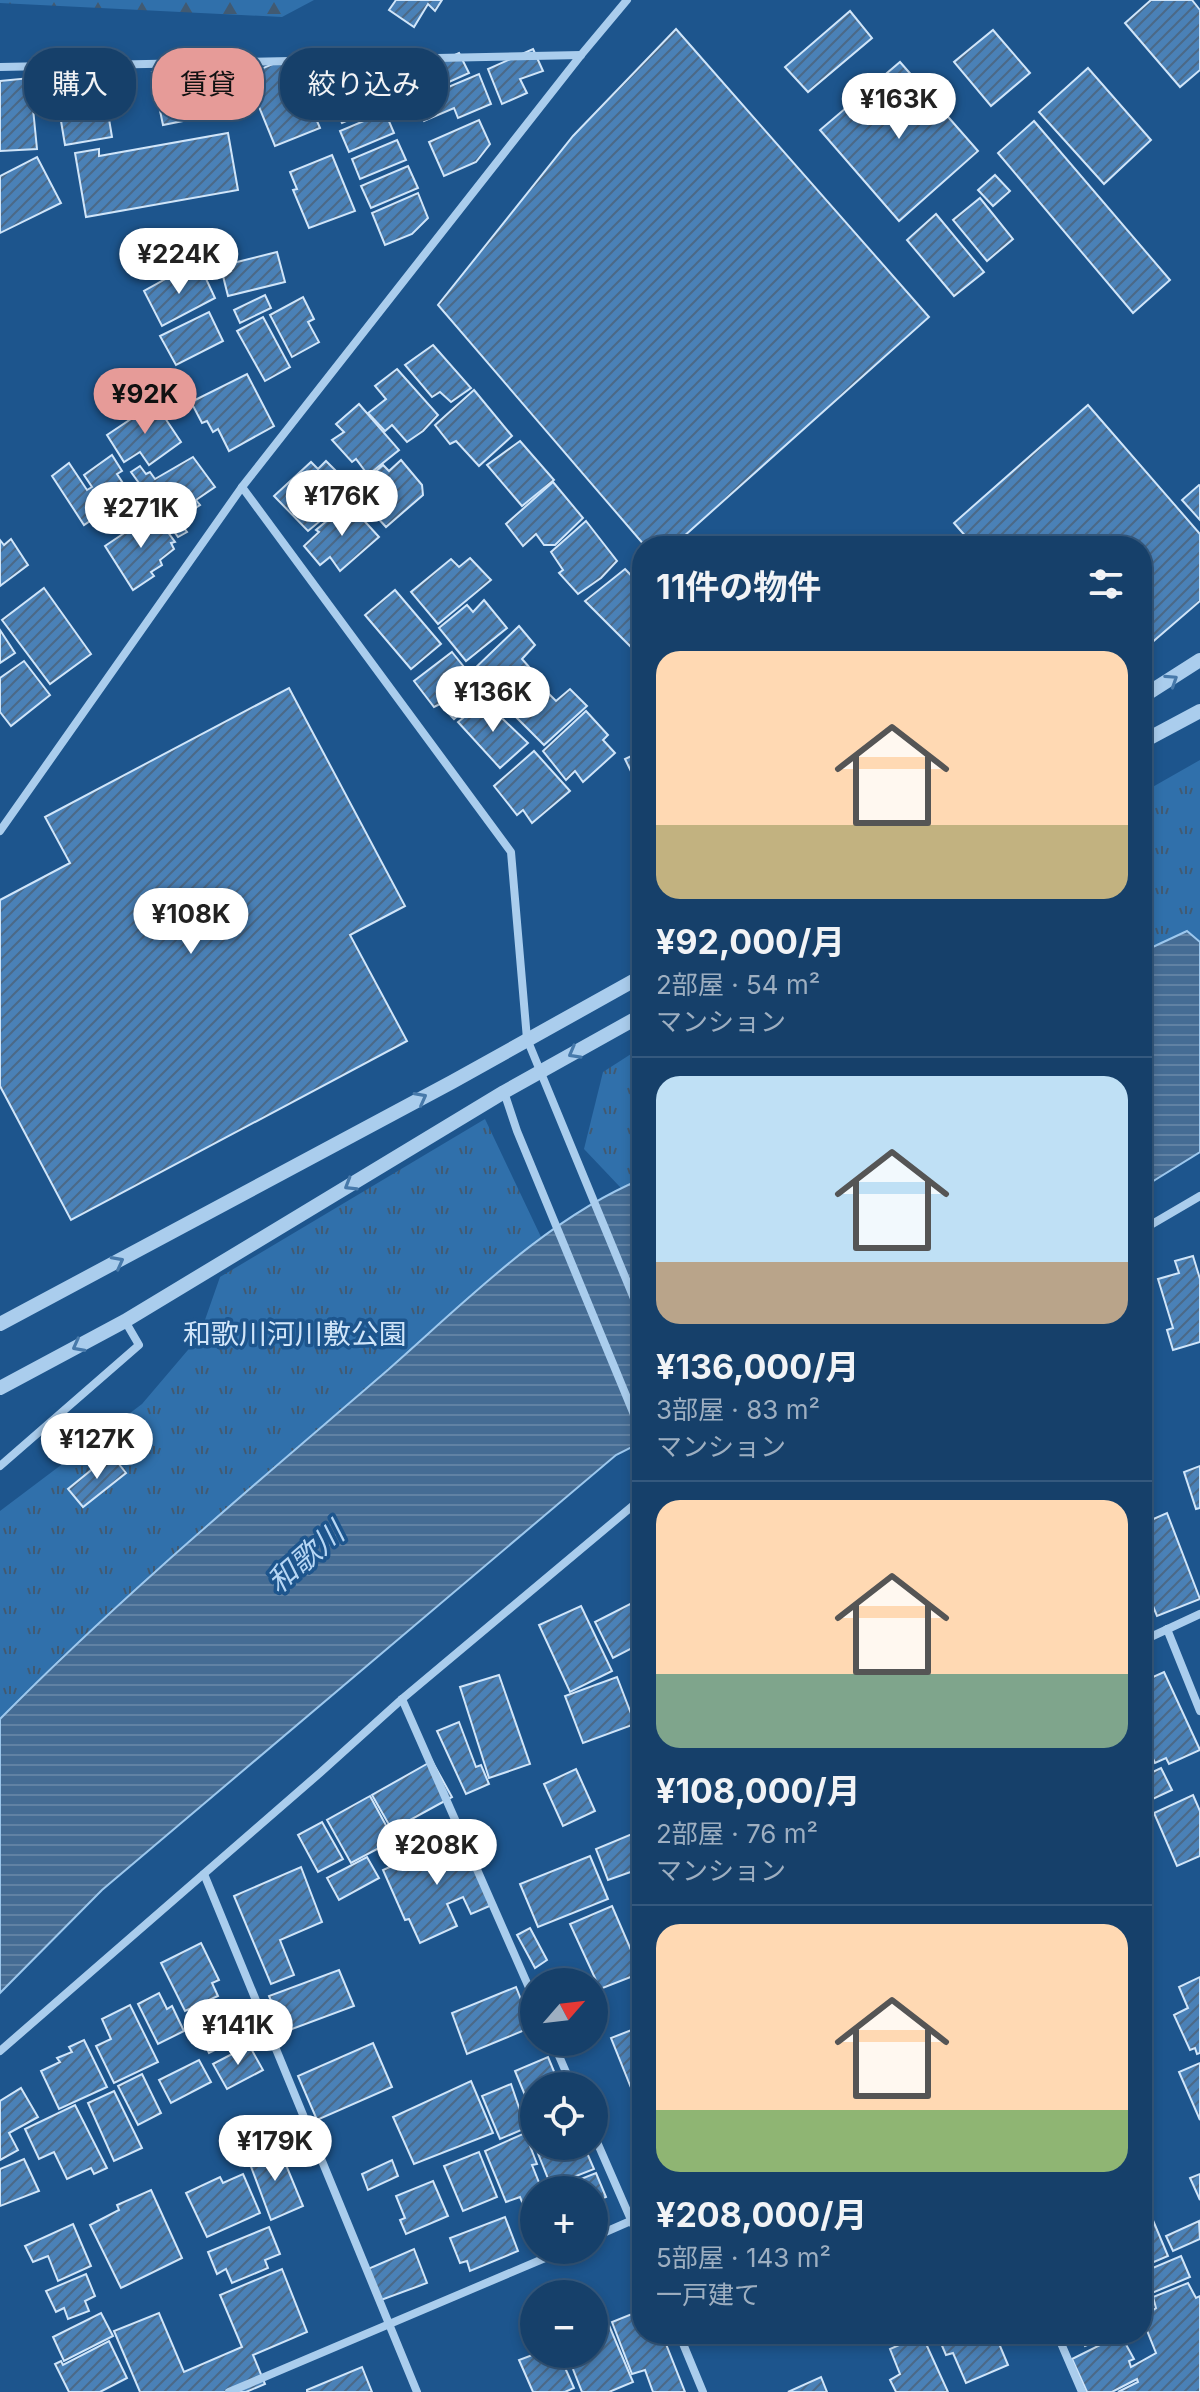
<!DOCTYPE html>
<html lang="ja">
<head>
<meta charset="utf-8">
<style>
	:root { --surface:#16406a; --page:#234b72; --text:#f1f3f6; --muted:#9eafc1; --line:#35597e; --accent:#e69b98 }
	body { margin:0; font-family:Inter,"Noto Sans JP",sans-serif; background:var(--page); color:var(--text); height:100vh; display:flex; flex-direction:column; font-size:30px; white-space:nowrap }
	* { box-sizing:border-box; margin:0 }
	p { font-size:26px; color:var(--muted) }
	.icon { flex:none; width:44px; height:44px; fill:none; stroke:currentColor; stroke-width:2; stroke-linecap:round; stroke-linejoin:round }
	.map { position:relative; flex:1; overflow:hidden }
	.details { position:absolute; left:632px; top:536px; width:520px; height:1808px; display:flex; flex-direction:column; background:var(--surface); border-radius:32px; box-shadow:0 4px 12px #0003,0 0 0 2px var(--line) }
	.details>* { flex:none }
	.top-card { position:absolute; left:24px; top:48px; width:488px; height:72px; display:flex; gap:16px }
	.needle { width:52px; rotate:62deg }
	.tools { position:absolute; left:520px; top:1968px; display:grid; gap:16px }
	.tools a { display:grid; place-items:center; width:88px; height:88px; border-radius:50%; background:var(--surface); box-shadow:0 4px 12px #0003,0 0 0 2px var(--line); font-size:40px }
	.price { position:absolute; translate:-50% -68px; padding:0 18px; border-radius:28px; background:#fff; color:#222; font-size:26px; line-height:52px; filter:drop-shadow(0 2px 4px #0008) }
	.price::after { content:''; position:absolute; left:50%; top:48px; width:24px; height:18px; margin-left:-12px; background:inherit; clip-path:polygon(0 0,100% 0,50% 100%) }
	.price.on { background:var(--accent); color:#111 }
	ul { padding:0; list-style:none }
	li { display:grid; align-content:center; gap:16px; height:424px; padding:0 24px }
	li+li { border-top:2px solid var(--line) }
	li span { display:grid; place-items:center; height:248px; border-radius:24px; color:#555 }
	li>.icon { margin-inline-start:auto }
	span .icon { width:144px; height:144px; fill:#fffc; stroke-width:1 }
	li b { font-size:34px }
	h2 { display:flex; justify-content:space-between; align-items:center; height:96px; padding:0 24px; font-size:34px }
	.chip { padding:0 28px; border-radius:32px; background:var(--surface); box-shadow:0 4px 12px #0003,0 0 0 2px var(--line); font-size:28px; line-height:72px }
	.chip.on { background:var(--accent); color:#111 }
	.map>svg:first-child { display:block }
	.forest { fill:url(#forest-firs) }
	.park { fill:url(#park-tufts) }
	.water { fill:url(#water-rules); stroke:#9dc8ee; stroke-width:2 }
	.building { fill:url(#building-hatch); stroke:#d0e5f9; stroke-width:2 }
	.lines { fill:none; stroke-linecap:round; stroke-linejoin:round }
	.minor { stroke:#aacded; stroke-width:8 }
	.tertiary { stroke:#aacded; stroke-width:14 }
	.oneway { stroke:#4779aa }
	.labels { text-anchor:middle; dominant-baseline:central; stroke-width:7; stroke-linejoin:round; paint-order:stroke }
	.park-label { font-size:28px; fill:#d0e5f9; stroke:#1d558d }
	.water-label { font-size:30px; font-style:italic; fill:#b6d6f4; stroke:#1d558d }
</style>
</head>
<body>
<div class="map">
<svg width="1200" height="2392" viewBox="0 0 1200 2392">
	<defs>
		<pattern id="forest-firs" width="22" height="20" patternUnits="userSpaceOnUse" patternTransform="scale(2)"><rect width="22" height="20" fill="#3070ab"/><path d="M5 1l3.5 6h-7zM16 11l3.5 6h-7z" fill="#415a72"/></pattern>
		<pattern id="park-tufts" width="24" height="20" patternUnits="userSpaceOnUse" patternTransform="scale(2)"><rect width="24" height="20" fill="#3070ab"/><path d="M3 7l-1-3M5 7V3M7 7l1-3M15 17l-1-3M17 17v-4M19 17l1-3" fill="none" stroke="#415a72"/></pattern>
		<pattern id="water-rules" width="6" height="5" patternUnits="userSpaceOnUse" patternTransform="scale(2)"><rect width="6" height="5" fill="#456c94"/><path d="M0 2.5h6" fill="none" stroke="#6182a4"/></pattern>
		<pattern id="building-hatch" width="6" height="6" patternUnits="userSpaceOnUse" patternTransform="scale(2)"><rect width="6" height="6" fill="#4a81b7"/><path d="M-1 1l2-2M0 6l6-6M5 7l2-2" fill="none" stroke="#4b6987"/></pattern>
	</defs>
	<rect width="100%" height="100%" fill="#1d558d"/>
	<polygon class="forest" points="0,0 314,0 282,17 0,3"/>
	<g class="park">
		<polygon points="1200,760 1200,942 1187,931 1142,952 1142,793"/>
		<polygon points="642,1047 642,1179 621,1188 584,1149 603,1072"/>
		<polygon points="485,1119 541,1237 224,1511 62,1656 0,1719 0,1511 142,1404 199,1337 220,1277"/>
	</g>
	<g class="water">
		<polygon points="1187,931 1200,942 1200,1152 1142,1188 1142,952"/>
		<path d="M642,1179V1442L616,1455L102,1890L0,1993V1719C120,1597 252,1487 382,1375C460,1307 546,1218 642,1179Z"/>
	</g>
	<g class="building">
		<polygon points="396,0 442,0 435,11 428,4 414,27 389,10"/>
		<polygon points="1151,0 1192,0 1200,10 1200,70 1180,87 1125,23"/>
		<polygon points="850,11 872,38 808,92 785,67"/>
		<polygon points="676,29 929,317 673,546 645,546 438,305 573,136"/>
		<polygon points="993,30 1030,73 991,106 954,62"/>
		<polygon points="533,49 543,71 520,79 527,93 502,104 488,69"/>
		<polygon points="459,53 469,73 407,101 399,80"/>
		<polygon points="360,54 382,105 342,123 318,72"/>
		<polygon points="290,57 320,128 275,146 246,75"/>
		<polygon points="207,58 218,114 163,125 152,72 181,66 180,62"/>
		<polygon points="900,62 978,151 899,221 820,130"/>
		<polygon points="110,64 113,98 42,103 39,69"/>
		<polygon points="1088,68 1151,140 1104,184 1039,112"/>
		<polygon points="479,74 491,104 458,118 454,108 424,121 415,101"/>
		<polygon points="30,78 37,149 0,151 0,81"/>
		<polygon points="107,107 112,137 65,145 60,115"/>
		<polygon points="385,112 394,133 349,152 340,131"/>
		<polygon points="479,120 490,144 476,162 444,176 429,142"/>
		<polygon points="1034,121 1170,280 1133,313 998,153"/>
		<polygon points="228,133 238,190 86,217 75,153 99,149 99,156"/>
		<polygon points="397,140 406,160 360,179 352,159"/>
		<polygon points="332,155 355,211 309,228 293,190 297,189 290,172"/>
		<polygon points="37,157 61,203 0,233 0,176"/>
		<polygon points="408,166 418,188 371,208 361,186"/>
		<polygon points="995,175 1010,191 993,206 978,190"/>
		<polygon points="418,193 428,218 412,234 385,245 372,213"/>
		<polygon points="980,198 1013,239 987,261 953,220"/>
		<polygon points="936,214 984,272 954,296 907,240"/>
		<polygon points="277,252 285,282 228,296 222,272 231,271 229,264"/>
		<polygon points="201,268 215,298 162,326 144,291 171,276 174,282"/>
		<polygon points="265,295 271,308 240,323 234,310"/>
		<polygon points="303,297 314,319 308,322 319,342 292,357 270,315"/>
		<polygon points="209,312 223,341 176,365 160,336"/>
		<polygon points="263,317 290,367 265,381 237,331"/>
		<polygon points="433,345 471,388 451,402 440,392 432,397 405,365"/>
		<polygon points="397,369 438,415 423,431 407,442 392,425 385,431 368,413 386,399 375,386"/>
		<polygon points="247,374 274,426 229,451 218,429 213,432 207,421 202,423 191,402"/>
		<polygon points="474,390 512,436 479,466 456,441 450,444 435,425"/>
		<polygon points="155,403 181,442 149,465 140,452 124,462 107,435"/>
		<polygon points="359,404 399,450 368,475 356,459 352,462 332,440 344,432 336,424"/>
		<polygon points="1088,405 1200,534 1200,601 1142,651 1142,546 974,546 954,523"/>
		<polygon points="520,441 554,480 522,506 487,465"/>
		<polygon points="112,455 122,471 117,474 130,494 84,525 52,476 69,463 87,490 92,487 84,475"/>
		<polygon points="193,457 215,487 196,500 200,505 178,520 187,532 178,537 131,472 140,466 146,474 150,472 155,479"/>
		<polygon points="401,460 422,485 423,495 386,527 375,515 368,521 352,503 359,496 354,491 383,465 389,471"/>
		<polygon points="326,461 340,475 335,479 350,496 308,531 274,496 311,462 318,469"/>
		<polygon points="553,482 583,518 555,545 544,545 536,534 523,546 506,524"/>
		<polygon points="1199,485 1200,486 1200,520 1182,500"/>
		<polygon points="348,503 379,537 340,571 330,557 320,565 304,546 319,532 316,530"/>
		<polygon points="154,513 175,542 171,543 174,549 160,560 162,565 151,572 154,576 133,590 105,546"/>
		<polygon points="586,521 617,561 601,578 578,594 559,573 563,570 551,552"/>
		<polygon points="11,539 28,565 0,586 0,540 4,545"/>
		<polygon points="470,558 491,580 438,624 411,592 451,559 459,567"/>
		<polygon points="625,569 642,587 642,658 585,601"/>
		<polygon points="44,588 91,654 50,684 2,620"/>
		<polygon points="395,590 441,644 411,669 365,615"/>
		<polygon points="484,600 507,628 466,661 439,628 467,605 473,612"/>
		<polygon points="519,626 535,645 522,659 537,676 502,708 471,672"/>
		<polygon points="0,630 15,653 0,663"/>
		<polygon points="452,652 484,692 454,719 440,704 434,707 414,681"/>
		<polygon points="24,661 50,695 11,726 0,712 0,678"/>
		<polygon points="537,682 556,701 570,689 587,706 544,745 507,708"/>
		<polygon points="289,688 405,906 350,935 407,1041 71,1220 0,1086 0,900 70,863 45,817"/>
		<polygon points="484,701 528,743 500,768 458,722"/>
		<polygon points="586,711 608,735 603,740 615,753 583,782 575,771 566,780 543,751"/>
		<polygon points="534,751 570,791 532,823 523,810 517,815 494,786"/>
		<polygon points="642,751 642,794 625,759"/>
		<polygon points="1193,1256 1200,1279 1200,1342 1173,1350 1167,1330 1173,1328 1158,1279 1179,1273 1175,1261"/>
		<polygon points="111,1454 126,1473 83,1507 68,1489"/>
		<polygon points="1200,1466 1200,1508 1196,1509 1184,1472"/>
		<polygon points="1167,1513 1200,1599 1157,1616 1142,1579 1142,1524"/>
		<polygon points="632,1603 642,1623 642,1643 613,1658 595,1622"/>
		<polygon points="581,1606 612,1671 570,1692 539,1625"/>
		<polygon points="1164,1672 1200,1750 1169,1764 1166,1758 1155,1763 1148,1748 1142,1750 1142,1682"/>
		<polygon points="499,1675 530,1764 489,1778 460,1687"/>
		<polygon points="617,1677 635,1724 583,1743 565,1696"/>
		<polygon points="459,1722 476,1767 481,1765 489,1784 466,1794 437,1731"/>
		<polygon points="432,1761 452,1797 392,1830 372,1795"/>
		<polygon points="1161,1768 1172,1790 1142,1804 1142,1777"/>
		<polygon points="576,1769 595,1811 563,1826 544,1784"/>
		<polygon points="1193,1795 1200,1811 1200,1856 1177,1866 1154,1813"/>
		<polygon points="370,1796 394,1840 351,1863 327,1820"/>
		<polygon points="322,1822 343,1859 318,1872 298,1835"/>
		<polygon points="456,1827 492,1905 471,1914 463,1897 447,1904 457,1926 420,1943 409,1919 405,1920 383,1870 452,1839 448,1831"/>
		<polygon points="632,1834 642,1860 642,1868 608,1880 596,1849"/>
		<polygon points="590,1856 608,1899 538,1927 520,1884"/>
		<polygon points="367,1857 379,1878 339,1900 327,1878"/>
		<polygon points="301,1867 322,1922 280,1940 294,1975 271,1984 234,1896"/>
		<polygon points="612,1906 641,1973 600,1989 570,1924"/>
		<polygon points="530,1928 547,1960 535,1968 517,1935"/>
		<polygon points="201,1943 219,1980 212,1983 218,1996 185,2011 161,1963"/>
		<polygon points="1142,1945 1152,1981 1142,1985"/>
		<polygon points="339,1970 354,2006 284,2032 269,1996"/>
		<polygon points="1200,1977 1200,2053 1197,2054 1195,2048 1190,2050 1174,2015 1188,2008 1179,1987"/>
		<polygon points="516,1987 532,2027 467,2054 452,2013"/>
		<polygon points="159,1993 167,2009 172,2006 184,2031 158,2044 138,2004"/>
		<polygon points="232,2003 245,2026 227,2037 229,2043 209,2053 194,2022"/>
		<polygon points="130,2005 158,2062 114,2083 96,2046 111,2039 102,2019"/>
		<polygon points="642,2026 642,2115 611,2038"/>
		<polygon points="84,2040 107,2087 59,2109 41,2071 60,2062 57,2058 72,2052 69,2047"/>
		<polygon points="373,2043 392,2087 317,2120 298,2076"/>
		<polygon points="249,2045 263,2070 227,2089 213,2064"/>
		<polygon points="548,2057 560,2086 534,2086 534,2117 515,2071"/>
		<polygon points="199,2060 211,2082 171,2103 159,2080"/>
		<polygon points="1200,2063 1200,2120 1179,2072"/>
		<polygon points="142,2074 161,2113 138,2125 118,2086"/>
		<polygon points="471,2081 493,2133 414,2164 393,2117"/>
		<polygon points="511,2084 526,2128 500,2139 482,2096"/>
		<polygon points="21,2088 38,2117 9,2133 18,2150 0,2160 0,2101"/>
		<polygon points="114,2091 142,2148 114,2161 88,2103"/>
		<polygon points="75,2105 107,2168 94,2174 91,2168 67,2179 54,2152 39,2159 25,2129"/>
		<polygon points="525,2133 537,2164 532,2165 542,2190 534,2190 534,2224 532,2225 520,2197 506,2202 485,2151"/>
		<polygon points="535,2146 584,2146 594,2169 551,2186"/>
		<polygon points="264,2148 266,2153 279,2148 303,2206 271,2220 247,2156"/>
		<polygon points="479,2152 497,2197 463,2211 444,2166"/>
		<polygon points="24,2159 39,2191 0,2206 0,2169"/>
		<polygon points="392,2160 398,2176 368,2190 362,2174"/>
		<polygon points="596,2173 606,2197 594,2202 594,2190 559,2190 558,2188"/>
		<polygon points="243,2174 260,2213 207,2237 186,2193 220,2177 223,2183"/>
		<polygon points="1200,2174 1200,2200 1190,2178"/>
		<polygon points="433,2181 448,2216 406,2234 400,2220 405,2218 396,2196"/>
		<polygon points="151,2190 182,2258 121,2288 90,2225 119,2210 117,2205"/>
		<polygon points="505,2217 518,2251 470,2271 467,2261 460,2263 450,2238"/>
		<polygon points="1152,2218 1168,2256 1142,2267 1142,2222"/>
		<polygon points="1199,2221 1200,2239 1173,2251 1166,2236"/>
		<polygon points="73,2224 91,2266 58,2281 48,2256 33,2262 25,2246"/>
		<polygon points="269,2227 280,2254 265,2260 268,2268 232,2283 226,2269 217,2274 208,2252"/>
		<polygon points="414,2249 427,2283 381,2300 368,2269"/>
		<polygon points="1181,2256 1190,2277 1152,2293 1143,2272"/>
		<polygon points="282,2269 307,2332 253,2355 265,2384 246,2392 140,2392 114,2331 159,2313 184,2372 242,2347 220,2295"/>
		<polygon points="86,2274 95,2296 85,2301 89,2311 68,2319 64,2308 56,2312 46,2291"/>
		<polygon points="1188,2283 1196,2298 1200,2296 1200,2392 1118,2392 1138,2382 1137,2379 1112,2392 1087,2392 1072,2359 1110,2340 1112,2344 1123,2339 1134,2359 1129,2361 1131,2367 1156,2353 1142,2318 1156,2308 1153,2297"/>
		<polygon points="642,2310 642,2334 662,2334 685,2392 653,2392 645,2370 632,2374 612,2322"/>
		<polygon points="101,2313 113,2336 64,2361 53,2337"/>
		<polygon points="608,2323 633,2382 609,2392 582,2392 567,2354 594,2354 594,2328"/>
		<polygon points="937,2334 995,2334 1008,2365 966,2383 953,2353 946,2355"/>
		<polygon points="1080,2334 1115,2334 1085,2346"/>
		<polygon points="922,2335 948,2392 896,2392 890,2380 900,2374 890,2349"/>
		<polygon points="109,2341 127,2378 100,2392 69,2392 55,2364 61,2361 63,2365"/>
		<polygon points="535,2354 559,2354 574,2388 565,2392 533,2392 519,2360"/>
		<polygon points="362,2367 372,2392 307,2392 307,2390"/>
		<polygon points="821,2377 827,2392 788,2392"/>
	</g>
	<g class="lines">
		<g class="minor">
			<polyline points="0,67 581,55"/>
			<polyline points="242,487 511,852 527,1039 642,1318"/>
			<polyline points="0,831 242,487 581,55 627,0"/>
			<polyline points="504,1092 517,1131 642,1434"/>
			<polyline points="1142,1230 1200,1196"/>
			<polyline points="0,1466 139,1345 125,1321"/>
			<polyline points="1167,1629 1200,1711"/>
			<polyline points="1142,1641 1200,1614"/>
			<polyline points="402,1699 534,1999"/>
			<polyline points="204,1874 417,2392"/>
			<polyline points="553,2042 572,2086"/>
			<polyline points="0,2051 321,1772 402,1699 642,1498"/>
			<polyline points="594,2135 642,2245"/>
			<polyline points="594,2237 642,2216"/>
			<polyline points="679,2334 703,2392"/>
			<polyline points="1057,2334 1082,2392"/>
			<polyline points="229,2392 564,2250"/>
		</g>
		<g class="tertiary">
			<polyline points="1142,697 1200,660"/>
			<polyline points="1142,742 1200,711"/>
			<polyline points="0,1324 452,1082 642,976"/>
			<polyline points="0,1388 125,1321 504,1092 642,1015"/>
		</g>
	</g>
	<defs><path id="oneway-chevron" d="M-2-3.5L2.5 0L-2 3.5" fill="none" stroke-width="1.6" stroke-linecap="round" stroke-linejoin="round" transform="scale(2)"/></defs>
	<g class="oneway">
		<use href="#oneway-chevron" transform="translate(1172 680) rotate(-33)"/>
		<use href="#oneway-chevron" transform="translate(574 1053) rotate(151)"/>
		<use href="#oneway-chevron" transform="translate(421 1098) rotate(-28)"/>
		<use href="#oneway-chevron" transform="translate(350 1185) rotate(149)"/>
		<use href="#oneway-chevron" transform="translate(118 1262) rotate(-28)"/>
		<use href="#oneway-chevron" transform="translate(78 1346) rotate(152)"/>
	</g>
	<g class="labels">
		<g class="park-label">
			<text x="295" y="1334">和歌川河川敷公園</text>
		</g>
		<g class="water-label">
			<text transform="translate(305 1557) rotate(-41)">和歌川</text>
		</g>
	</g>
</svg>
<div class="tools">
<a><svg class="needle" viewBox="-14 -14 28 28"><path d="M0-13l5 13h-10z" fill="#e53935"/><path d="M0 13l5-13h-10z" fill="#9eafc1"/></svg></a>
<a><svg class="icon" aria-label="locate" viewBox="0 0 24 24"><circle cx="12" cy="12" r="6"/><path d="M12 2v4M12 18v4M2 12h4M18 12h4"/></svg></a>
<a>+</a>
<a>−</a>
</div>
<b class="price" style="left:899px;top:141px">¥163K</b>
<b class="price" style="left:179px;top:296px">¥224K</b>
<b class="price on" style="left:145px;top:436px">¥92K</b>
<b class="price" style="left:342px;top:538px">¥176K</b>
<b class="price" style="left:141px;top:550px">¥271K</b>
<b class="price" style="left:493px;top:734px">¥136K</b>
<b class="price" style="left:191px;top:956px">¥108K</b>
<b class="price" style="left:97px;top:1481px">¥127K</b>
<b class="price" style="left:437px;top:1887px">¥208K</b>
<b class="price" style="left:238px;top:2067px">¥141K</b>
<b class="price" style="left:275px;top:2183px">¥179K</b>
<div class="top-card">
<a class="chip">購入</a>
<a class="chip on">賃貸</a>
<a class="chip">絞り込み</a>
</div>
<section class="details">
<h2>11件の物件<svg class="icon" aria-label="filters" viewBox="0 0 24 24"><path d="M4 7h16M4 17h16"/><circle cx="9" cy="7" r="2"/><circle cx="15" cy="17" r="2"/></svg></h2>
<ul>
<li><span style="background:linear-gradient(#ffd9b3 70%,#c2b280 0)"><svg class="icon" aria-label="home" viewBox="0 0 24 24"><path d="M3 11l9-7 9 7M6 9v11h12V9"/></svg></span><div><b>¥92,000/月</b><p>2部屋 · 54 m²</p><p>マンション</p></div></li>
<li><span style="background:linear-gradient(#bfe0f5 75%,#b9a48a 0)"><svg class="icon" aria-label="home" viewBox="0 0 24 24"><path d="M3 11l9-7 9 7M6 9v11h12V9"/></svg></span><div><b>¥136,000/月</b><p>3部屋 · 83 m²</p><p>マンション</p></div></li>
<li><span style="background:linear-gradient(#ffd9b3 70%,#7fa58c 0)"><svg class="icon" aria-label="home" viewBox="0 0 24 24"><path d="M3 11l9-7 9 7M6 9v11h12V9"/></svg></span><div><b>¥108,000/月</b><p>2部屋 · 76 m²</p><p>マンション</p></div></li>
<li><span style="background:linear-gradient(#ffd9b3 75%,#8fb573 0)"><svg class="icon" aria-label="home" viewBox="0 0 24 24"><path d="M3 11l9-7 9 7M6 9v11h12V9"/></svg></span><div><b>¥208,000/月</b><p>5部屋 · 143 m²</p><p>一戸建て</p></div></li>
</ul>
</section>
</div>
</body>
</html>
